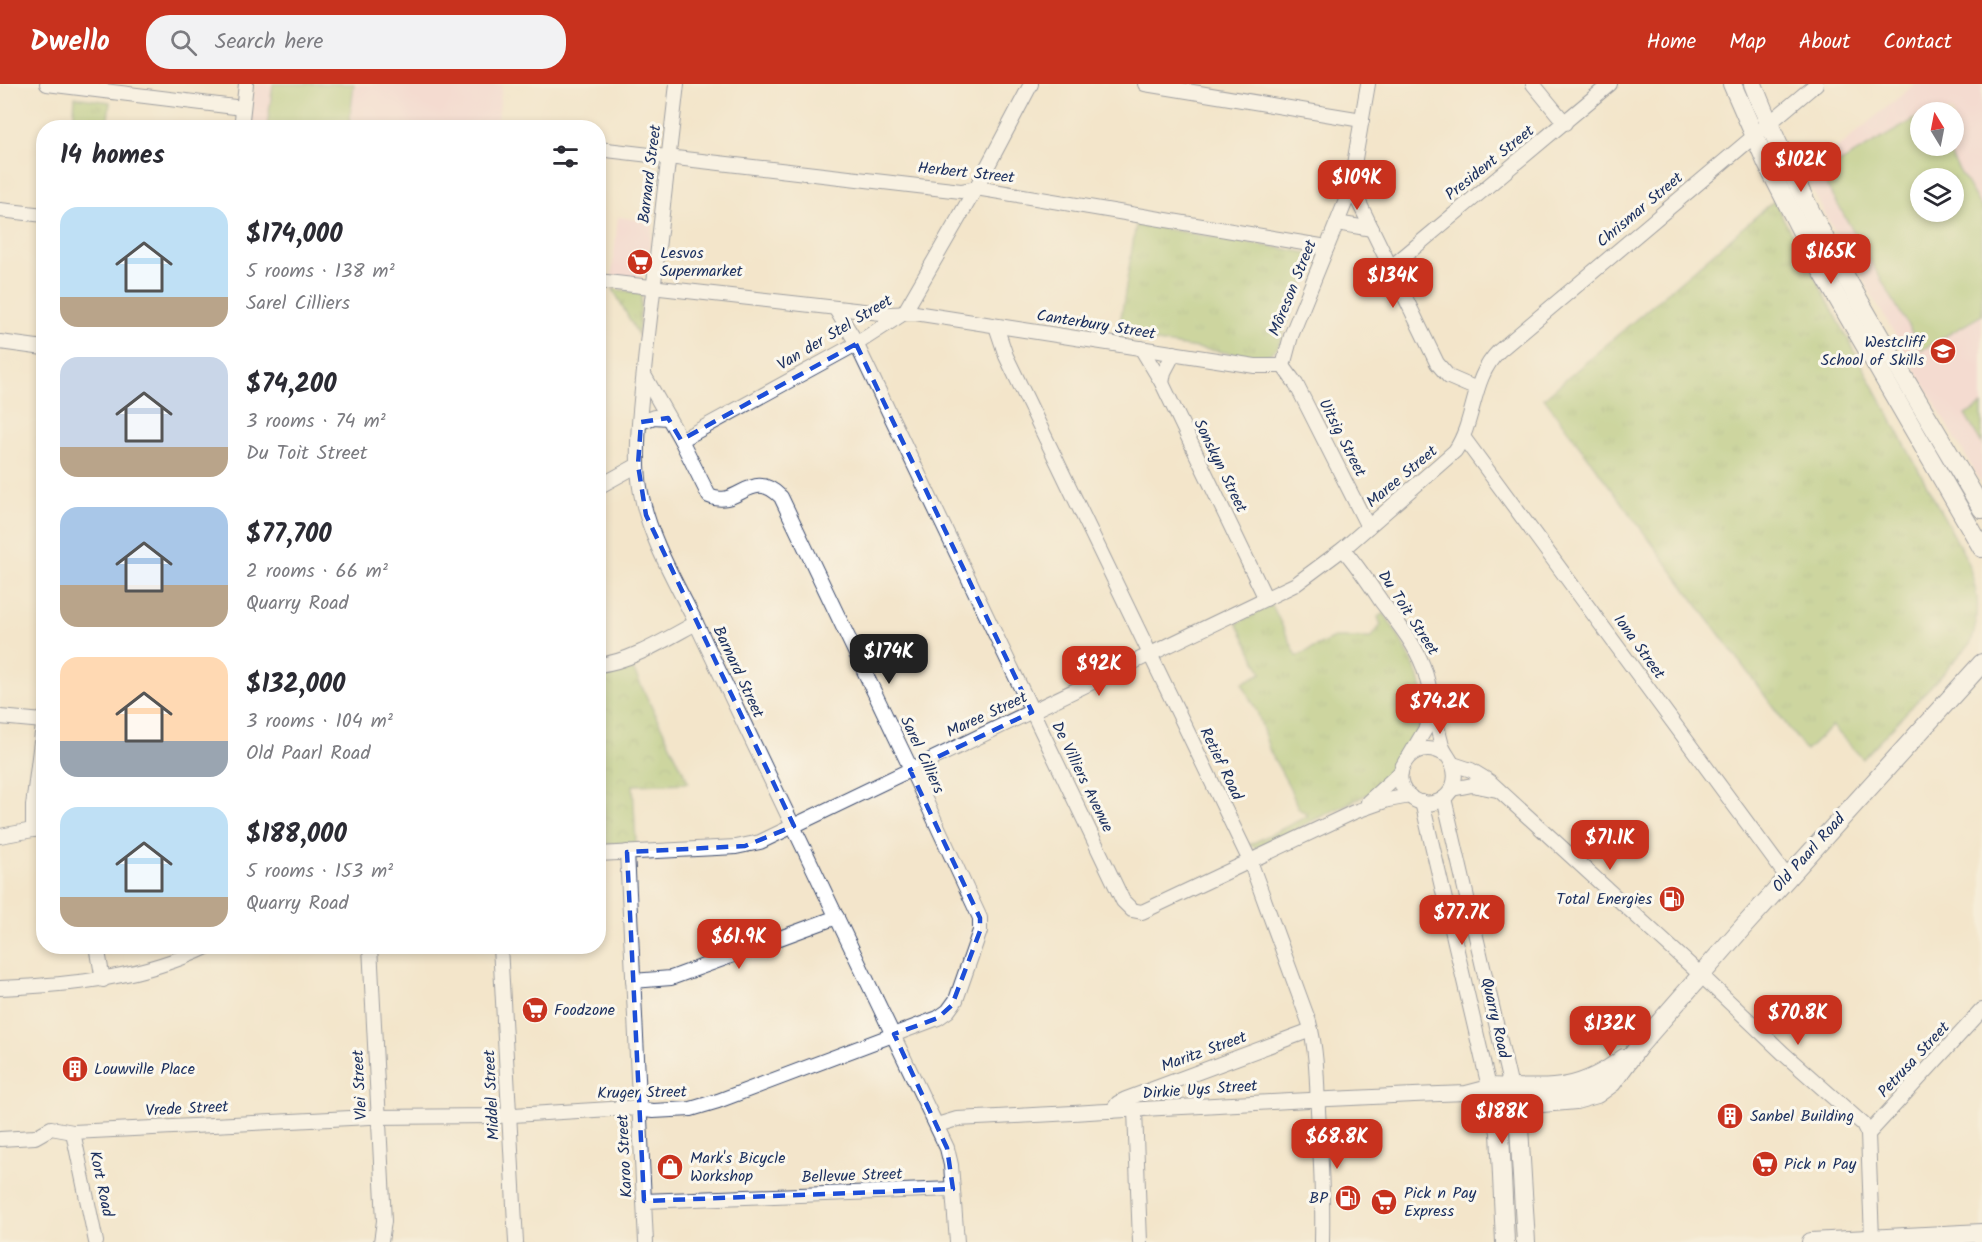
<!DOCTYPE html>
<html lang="en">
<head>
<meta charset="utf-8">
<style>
	:root { --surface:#fff; --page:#f2f2f3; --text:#2b2b33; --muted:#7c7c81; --accent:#c8321e }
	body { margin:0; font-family:Kalam,sans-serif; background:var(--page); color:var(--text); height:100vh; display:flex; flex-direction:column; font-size:22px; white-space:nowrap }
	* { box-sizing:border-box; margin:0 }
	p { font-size:20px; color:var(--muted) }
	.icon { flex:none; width:33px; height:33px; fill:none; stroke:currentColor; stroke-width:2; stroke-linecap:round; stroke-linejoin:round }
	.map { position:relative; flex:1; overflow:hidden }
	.side { position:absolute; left:36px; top:36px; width:570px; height:834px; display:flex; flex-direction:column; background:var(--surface); border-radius:24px; box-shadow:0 3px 9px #0003 }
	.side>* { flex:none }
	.needle { width:39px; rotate:350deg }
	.tools { position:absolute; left:1910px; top:18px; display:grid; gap:12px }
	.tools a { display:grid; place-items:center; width:54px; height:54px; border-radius:50%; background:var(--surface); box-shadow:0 3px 9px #0003; font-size:30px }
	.price { position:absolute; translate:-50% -51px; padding:0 14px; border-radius:12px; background:var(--accent); color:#fff; font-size:20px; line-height:39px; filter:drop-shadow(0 2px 3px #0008) }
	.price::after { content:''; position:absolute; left:50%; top:36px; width:18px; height:14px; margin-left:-9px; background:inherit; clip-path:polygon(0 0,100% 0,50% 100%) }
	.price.selected { background:#222; color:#fff }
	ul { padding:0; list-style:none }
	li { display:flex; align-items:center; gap:18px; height:150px; padding:0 24px }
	li span { display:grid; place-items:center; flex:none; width:168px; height:120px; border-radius:18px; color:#555 }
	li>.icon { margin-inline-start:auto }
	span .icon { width:72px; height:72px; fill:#fffc; stroke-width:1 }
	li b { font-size:26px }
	h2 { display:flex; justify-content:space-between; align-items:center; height:72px; padding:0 24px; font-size:26px }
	header { display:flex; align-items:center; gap:36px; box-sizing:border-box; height:84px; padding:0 30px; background:var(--accent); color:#fff }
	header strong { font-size:28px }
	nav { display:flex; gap:33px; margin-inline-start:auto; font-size:21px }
	.search { width:420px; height:54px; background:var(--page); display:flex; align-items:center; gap:15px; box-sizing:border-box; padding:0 21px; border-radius:24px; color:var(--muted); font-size:22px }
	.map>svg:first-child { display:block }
	.built { fill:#f6cfd8; fill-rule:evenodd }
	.grass { fill:url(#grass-tufts); stroke:#5d7865; stroke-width:1.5 }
	.park { fill:url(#park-crowns); stroke:#5d7865; stroke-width:1.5 }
	.pitch { fill:#9fc26c; stroke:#5d7865; stroke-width:1.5; fill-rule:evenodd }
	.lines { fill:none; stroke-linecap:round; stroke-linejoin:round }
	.minor-casing { stroke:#3b4a6e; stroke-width:16 }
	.major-casing { stroke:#3b4a6e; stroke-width:20 }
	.minor { stroke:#fff; stroke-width:14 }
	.major { stroke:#fff; stroke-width:18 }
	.marked { fill:none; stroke:#1d4ed8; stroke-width:4.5; stroke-dasharray:12 8; stroke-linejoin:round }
	.labels { text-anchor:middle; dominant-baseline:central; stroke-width:6; stroke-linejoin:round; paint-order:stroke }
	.street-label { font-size:16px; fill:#1b2f5e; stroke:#fbf7ec }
	.poi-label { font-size:16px; fill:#1b2f5e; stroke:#fbf7ec; text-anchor:start }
</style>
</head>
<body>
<header>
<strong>Dwello</strong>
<div class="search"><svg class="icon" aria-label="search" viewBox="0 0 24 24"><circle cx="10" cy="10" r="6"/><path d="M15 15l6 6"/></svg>Search here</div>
<nav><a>Home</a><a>Map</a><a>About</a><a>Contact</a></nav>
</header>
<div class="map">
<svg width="1982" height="1158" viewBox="0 0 1982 1158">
	<defs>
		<pattern id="grass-tufts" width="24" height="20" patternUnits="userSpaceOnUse" patternTransform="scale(1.5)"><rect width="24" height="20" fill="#9fc26c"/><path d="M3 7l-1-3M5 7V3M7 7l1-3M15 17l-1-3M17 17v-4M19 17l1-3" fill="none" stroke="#819e5c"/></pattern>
		<pattern id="park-crowns" width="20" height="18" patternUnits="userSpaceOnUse" patternTransform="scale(1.5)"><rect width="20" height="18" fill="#9fc26c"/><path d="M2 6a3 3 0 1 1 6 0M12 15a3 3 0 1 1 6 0" fill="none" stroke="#819e5c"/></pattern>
	</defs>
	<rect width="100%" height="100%" fill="#fbf7ec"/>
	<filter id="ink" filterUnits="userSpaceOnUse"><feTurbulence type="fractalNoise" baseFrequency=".0167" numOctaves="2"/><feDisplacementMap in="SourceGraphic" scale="12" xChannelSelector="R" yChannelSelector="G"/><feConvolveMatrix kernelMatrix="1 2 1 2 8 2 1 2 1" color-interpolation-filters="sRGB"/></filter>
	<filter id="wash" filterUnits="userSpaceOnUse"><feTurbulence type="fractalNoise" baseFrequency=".008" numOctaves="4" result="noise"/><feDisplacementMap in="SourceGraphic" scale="24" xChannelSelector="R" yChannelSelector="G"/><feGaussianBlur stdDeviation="1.35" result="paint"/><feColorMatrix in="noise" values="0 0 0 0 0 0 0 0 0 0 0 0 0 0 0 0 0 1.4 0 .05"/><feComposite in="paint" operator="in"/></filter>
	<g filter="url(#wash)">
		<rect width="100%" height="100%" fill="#f3e5cb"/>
		<g class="built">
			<polygon points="255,0 502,0 497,43 464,39 463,44 250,44"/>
			<path d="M1915,0H1982V400L1827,134L1805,91ZM1920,28H1953V62H1920ZM1920,94H1953V128H1920Z"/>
			<polygon points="618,133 653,138 647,187 640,194 612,192"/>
		</g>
		<g class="grass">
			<polygon points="75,13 110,18 107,43 73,43"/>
			<path d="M1774,117L1966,474C1978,506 1982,526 1971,559L1863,675L1832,642L1806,667L1544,314Z"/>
			<polygon points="1136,140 1303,168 1309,170 1312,179 1278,263 1268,271 1255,273 1118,252"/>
			<polygon points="613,205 642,209 638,251"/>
			<path d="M1272,521L1297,572L1334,554H1371L1381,541L1378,533L1384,529C1402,557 1434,605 1421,640C1413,660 1388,687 1375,704L1368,710L1256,764L1249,761L1308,732L1298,724L1289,702L1270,668L1258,630L1242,599L1262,589L1237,539Z"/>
		</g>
		<polygon class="park" points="631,581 689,699 633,701 636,759 606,760 602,704 598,693 599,590 611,590"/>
		<g class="pitch">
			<polygon points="273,0 354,0 349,43 267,43"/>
			<path d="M1920,32V62H1945L1982,125V231L1922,266L1820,90ZM1953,94V128H1920V94Z"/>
			<polygon points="1982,321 1982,360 1965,331"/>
		</g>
	</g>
	<g filter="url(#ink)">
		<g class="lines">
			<defs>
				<g id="minor">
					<polyline points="47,0 243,24"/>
					<path d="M677,0C667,89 656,178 646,268C642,309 633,370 641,409C650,455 675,497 696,539L947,1064L951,1081L957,1158"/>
					<polyline points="1145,0 1362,36"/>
					<polyline points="1533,0 1565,39"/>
					<polyline points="241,44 246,0"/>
					<polyline points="598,65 961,107 976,104 1327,163"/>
					<polyline points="1351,102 1437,279 1449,293 1477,305"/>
					<polyline points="0,126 44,131"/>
					<polyline points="1337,139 1372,145"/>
					<polyline points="1390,184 1610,0"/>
					<polyline points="598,197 890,230 915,229 1255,282 1283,282"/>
					<polyline points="835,224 853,253 1123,817 1132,826 1142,828 1354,728 1388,716 1410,712"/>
					<path d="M996,242L1006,272L1250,777L1309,938C1317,967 1317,998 1318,1027C1321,1071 1323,1114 1322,1158"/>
					<polyline points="0,258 44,264"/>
					<polyline points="1141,264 1162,299 1266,515"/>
					<polyline points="1283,282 1291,252 1349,109 1368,0"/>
					<polyline points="1283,282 1296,300 1368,443"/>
					<polyline points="1162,299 1164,288 1174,269"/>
					<polyline points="641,338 654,333 668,334"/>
					<polyline points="1463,353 1787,793"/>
					<polyline points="681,356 856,260 904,229 976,104 1031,0"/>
					<polyline points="598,403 638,381"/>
					<path d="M1343,465C1357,481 1369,499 1381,517C1396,537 1414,558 1423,582C1432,607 1434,633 1441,658C1443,668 1450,673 1453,682C1458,696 1452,711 1439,717C1431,721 1420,720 1413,715C1383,695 1412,650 1444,670"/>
					<path d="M598,581C630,578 668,554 696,539"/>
					<polyline points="0,633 43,637"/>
					<polyline points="1410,671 1426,644 1431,625"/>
					<polyline points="1453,680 1471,686 1489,697 1702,892 1784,970 1863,1040 1868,1050 1872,1155"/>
					<polyline points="1452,705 1472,701 1497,706"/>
					<polyline points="1444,714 1511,1004"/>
					<polyline points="1368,718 1401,688"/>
					<polyline points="33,746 33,722 44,633"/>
					<polyline points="0,752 44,744"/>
					<polyline points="627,768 646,1158"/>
					<path d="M598,770L736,763L760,758L1296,500L1343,465L1455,367C1476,336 1471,294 1499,267L1816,0"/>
					<polyline points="97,862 103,896"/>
					<polyline points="370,862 384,1137 381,1158"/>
					<polyline points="500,862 516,1158"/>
					<polyline points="633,897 671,894 837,833"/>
					<path d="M0,904C72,901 143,894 209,862"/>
					<polyline points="1135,1026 1140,1158"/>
					<polyline points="1112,1027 1118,1019 1126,1015 1311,946"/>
					<path d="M937,1041L957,1035C1127,1027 1296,1015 1466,1009L1489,1003L1422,718"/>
					<polyline points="73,1048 96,1158"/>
					<polyline points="1868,1050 1982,926"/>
					<path d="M0,1055L35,1053L51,1044L73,1048L370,1033L498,1032L627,1024L653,1027L691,1025L718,1017L938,934L948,927L956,916L980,847V834L911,685L781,413C751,382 738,426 709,412L681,356L644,291"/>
					<polyline points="644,1117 953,1105"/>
				</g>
				<g id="major">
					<polyline points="1732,0 1767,80 1819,182 1982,464"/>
					<path d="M1753,0C1810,148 1902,287 1982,425"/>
					<polyline points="1512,1008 1519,1043 1526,1158"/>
					<polyline points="1493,1019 1531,1020 1576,1016 1597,1010 1612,999 1639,962 1743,843 1982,579"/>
					<path d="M1505,1158L1500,1048L1489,1003C1546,1005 1577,1011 1624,974"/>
					<polyline points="1811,1158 1982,1149"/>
				</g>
			</defs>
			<use href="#minor" class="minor-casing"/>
			<use href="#major" class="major-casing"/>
			<use href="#minor" class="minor"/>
			<use href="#major" class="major"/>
		</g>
	</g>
	<path d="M0 0H1982V1158H0ZM856,260L1032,628L910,686L980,834V847L952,921L938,934L894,950L947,1064L953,1105L644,1117L627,768L745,762L794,742L646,431L638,381L641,338L668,334L681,356Z" fill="#f3e5cb" fill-opacity=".55" fill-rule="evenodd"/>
	<path class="marked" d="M856,260L1032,628L910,686L980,834V847L952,921L938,934L894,950L947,1064L953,1105L644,1117L627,768L745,762L794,742L646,431L638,381L641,338L668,334L681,356Z"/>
	<defs>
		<symbol id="supermarket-disc" viewBox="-11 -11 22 22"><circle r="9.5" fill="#c8321e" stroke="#fbf7ec"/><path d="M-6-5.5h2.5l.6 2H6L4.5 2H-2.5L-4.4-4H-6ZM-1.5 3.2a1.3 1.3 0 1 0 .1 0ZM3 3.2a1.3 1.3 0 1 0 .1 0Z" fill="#fff"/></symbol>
		<symbol id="school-disc" viewBox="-11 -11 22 22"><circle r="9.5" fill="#c8321e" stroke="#fbf7ec"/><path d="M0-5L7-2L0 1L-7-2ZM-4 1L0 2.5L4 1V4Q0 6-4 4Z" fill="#fff"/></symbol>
		<symbol id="fuel-disc" viewBox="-11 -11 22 22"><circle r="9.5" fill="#c8321e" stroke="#fbf7ec"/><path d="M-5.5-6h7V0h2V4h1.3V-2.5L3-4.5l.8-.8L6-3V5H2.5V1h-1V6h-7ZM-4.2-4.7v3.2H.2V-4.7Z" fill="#fff"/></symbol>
		<symbol id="building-disc" viewBox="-11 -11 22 22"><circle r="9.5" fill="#c8321e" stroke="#fbf7ec"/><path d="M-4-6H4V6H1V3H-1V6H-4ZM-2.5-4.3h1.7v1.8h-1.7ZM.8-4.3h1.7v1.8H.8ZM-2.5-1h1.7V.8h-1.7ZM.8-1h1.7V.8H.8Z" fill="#fff"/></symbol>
		<symbol id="shop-disc" viewBox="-11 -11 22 22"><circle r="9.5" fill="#c8321e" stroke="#fbf7ec"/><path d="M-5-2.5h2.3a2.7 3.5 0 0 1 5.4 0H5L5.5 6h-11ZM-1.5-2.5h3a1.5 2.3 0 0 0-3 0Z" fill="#fff"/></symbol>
	</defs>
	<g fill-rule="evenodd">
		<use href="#supermarket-disc" x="625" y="163" width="30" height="30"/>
		<use href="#school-disc" x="1928" y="252" width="30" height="30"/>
		<use href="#fuel-disc" x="1657" y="800" width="30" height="30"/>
		<use href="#supermarket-disc" x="520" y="911" width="30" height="30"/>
		<use href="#building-disc" x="60" y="970" width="30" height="30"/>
		<use href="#building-disc" x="1715" y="1017" width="30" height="30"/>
		<use href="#supermarket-disc" x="1750" y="1065" width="30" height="30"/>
		<use href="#shop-disc" x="655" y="1068" width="30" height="30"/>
		<use href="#fuel-disc" x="1333" y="1099" width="30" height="30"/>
		<use href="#supermarket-disc" x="1369" y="1103" width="30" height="30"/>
	</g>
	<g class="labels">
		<g class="street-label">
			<text transform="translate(1490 79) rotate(-39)">President Street</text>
			<text transform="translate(966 89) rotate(6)">Herbert Street</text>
			<text transform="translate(650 90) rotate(-83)">Barnard Street</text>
			<text transform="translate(1640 126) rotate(-40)">Chrismar Street</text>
			<text transform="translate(1293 204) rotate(-68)">Môreson Street</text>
			<text transform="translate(1096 241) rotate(9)">Canterbury Street</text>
			<text transform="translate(835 249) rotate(-31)">Van der Stel Street</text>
			<text transform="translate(1342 354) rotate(63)">Uitsig Street</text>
			<text transform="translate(1220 382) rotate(64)">Sonskyn Street</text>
			<text transform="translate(1402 393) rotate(-40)">Maree Street</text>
			<text transform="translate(1408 529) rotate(57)">Du Toit Street</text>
			<text transform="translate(1639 563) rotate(54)">Iona Street</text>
			<text transform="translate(738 588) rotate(65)">Barnard Street</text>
			<text transform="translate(987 631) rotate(-25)">Maree Street</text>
			<text transform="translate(922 671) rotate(65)">Sarel Cilliers</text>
			<text transform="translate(1221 680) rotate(64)">Retief Road</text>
			<text transform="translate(1082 693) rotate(64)">De Villiers Avenue</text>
			<text transform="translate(1809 769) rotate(-48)">Old Paarl Road</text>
			<text transform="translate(1495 934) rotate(77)">Quarry Road</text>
			<text transform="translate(1204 968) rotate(-20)">Maritz Street</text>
			<text transform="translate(1914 976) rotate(-47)">Petrusa Street</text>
			<text transform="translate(360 1001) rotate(-93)">Vlei Street</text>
			<text transform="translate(1200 1006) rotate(-4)">Dirkie Uys Street</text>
			<text transform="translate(642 1009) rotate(-1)">Kruger Street</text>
			<text transform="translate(492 1011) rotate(-93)">Middel Street</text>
			<text transform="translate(187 1025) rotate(-3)">Vrede Street</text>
			<text transform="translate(625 1072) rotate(-93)">Karoo Street</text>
			<text transform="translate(852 1092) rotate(-2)">Bellevue Street</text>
			<text transform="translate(101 1100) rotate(78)">Kort Road</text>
		</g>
		<g class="poi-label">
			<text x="660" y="169">Lesvos<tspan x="660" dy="18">Supermarket</tspan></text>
			<text x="1924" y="258" text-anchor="end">Westcliff<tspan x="1924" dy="18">School of Skills</tspan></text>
			<text x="1652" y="815" text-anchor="end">Total Energies</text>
			<text x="554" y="926">Foodzone</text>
			<text x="94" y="985">Louwville Place</text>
			<text x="1750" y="1032">Sanbel Building</text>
			<text x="690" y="1074">Mark's Bicycle<tspan x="690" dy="18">Workshop</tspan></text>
			<text x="1784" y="1080">Pick n Pay</text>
			<text x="1404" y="1109">Pick n Pay<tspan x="1404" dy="18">Express</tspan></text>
			<text x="1328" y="1114" text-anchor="end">BP</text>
		</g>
	</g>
</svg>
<div class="tools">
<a><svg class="needle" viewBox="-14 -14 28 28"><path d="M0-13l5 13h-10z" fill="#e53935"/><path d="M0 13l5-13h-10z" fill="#7c7c81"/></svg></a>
<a><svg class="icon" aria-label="layers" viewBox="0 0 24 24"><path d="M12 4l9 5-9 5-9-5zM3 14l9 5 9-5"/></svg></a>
</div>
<b class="price" style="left:1801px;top:109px">$102K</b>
<b class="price" style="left:1357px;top:127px">$109K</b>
<b class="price" style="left:1831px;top:201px">$165K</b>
<b class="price" style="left:1393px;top:225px">$134K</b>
<b class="price selected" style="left:889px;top:601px">$174K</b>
<b class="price" style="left:1099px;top:613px">$92K</b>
<b class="price" style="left:1440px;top:651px">$74.2K</b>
<b class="price" style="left:1610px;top:787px">$71.1K</b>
<b class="price" style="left:1462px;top:862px">$77.7K</b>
<b class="price" style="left:739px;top:886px">$61.9K</b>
<b class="price" style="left:1798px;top:962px">$70.8K</b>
<b class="price" style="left:1610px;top:973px">$132K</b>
<b class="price" style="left:1502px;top:1061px">$188K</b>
<b class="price" style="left:1337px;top:1086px">$68.8K</b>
<section class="side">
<h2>14 homes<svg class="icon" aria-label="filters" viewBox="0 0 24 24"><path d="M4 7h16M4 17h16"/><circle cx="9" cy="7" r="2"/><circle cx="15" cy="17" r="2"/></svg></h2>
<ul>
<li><span style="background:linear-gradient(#bfe0f5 75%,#b9a48a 0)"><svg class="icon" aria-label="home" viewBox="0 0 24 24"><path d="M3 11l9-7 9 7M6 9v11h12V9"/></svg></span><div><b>$174,000</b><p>5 rooms · 138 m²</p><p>Sarel Cilliers</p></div></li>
<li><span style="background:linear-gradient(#c9d6e8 75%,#b9a48a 0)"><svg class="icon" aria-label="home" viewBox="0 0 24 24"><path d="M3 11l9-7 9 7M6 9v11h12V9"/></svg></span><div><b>$74,200</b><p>3 rooms · 74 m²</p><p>Du Toit Street</p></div></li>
<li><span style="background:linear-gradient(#a9c7e8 65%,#b9a48a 0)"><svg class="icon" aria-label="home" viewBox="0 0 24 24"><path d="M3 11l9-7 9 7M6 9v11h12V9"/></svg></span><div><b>$77,700</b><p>2 rooms · 66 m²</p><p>Quarry Road</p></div></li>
<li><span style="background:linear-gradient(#ffd9b3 70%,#9aa5b1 0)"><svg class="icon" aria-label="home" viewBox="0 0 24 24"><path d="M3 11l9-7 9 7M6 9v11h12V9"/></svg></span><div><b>$132,000</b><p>3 rooms · 104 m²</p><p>Old Paarl Road</p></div></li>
<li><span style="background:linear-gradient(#bfe0f5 75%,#b9a48a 0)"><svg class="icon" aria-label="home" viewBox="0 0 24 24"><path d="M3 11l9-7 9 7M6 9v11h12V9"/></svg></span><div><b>$188,000</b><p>5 rooms · 153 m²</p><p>Quarry Road</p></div></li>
</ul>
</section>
</div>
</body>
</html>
